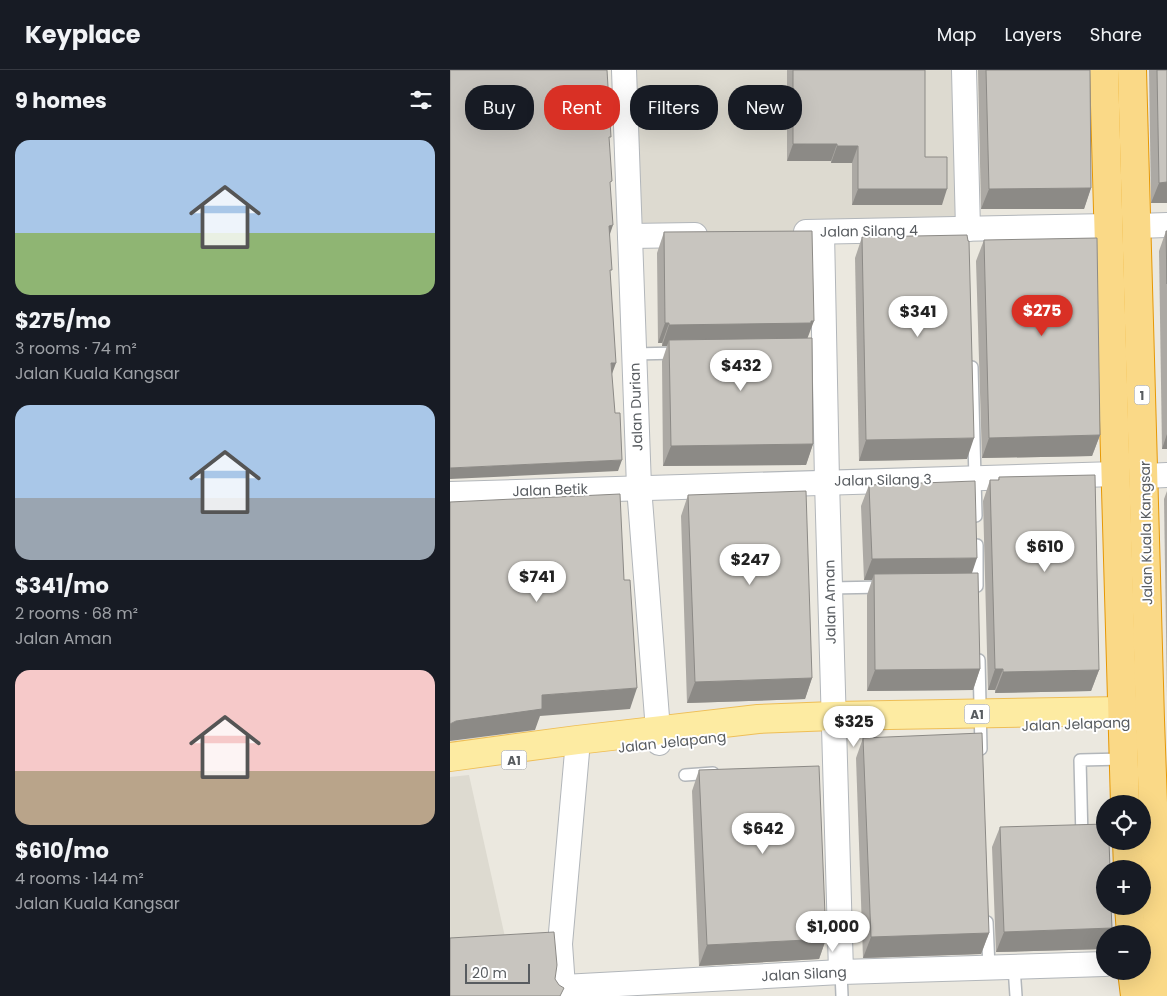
<!DOCTYPE html>
<html lang="en">
<head>
<meta charset="utf-8">
<style>
	:root { --surface:#171b24; --page:#20242c; --text:#f1f3f6; --muted:#9ea1a6; --line:#363941; --accent:#d93025 }
	body { margin:0; font-family:Poppins,sans-serif; background:var(--page); color:var(--text); height:100vh; display:flex; flex-direction:column; font-size:19px; white-space:nowrap }
	* { box-sizing:border-box; margin:0 }
	p { font-size:16px; color:var(--muted) }
	.icon { flex:none; width:28px; height:28px; fill:none; stroke:currentColor; stroke-width:2; stroke-linecap:round; stroke-linejoin:round }
	.map { position:relative; flex:1; overflow:hidden }
	.panel { display:flex; flex-direction:column; background:var(--surface); width:450px }
	.panel>* { flex:none }
	.hud { position:absolute; left:15px; top:15px; width:475px; height:45px; display:flex; gap:10px }
	.tools { position:absolute; left:646px; top:725px; display:grid; gap:10px }
	.tools a { display:grid; place-items:center; width:55px; height:55px; border-radius:50%; background:var(--surface); box-shadow:0 5px 20px #0002; font-size:25px }
	.scale { position:absolute; left:15px; bottom:12px; width:65px; box-sizing:border-box; padding-left:5px; border:2px solid #585c60; border-top:0; font-size:14px; line-height:18px; white-space:nowrap; color:#585c60; -webkit-text-stroke:4px #fff; paint-order:stroke }
	.price { position:absolute; translate:-50% -42px; padding:0 11px; border-radius:18px; background:#fff; color:#222; font-size:16px; line-height:32px; filter:drop-shadow(0 1px 2px #0008) }
	.price::after { content:''; position:absolute; left:50%; top:30px; width:15px; height:11px; margin-left:-8px; background:inherit; clip-path:polygon(0 0,100% 0,50% 100%) }
	.price.selected { background:var(--accent); color:#fff }
	ul { padding:0; list-style:none }
	li { display:grid; align-content:center; gap:10px; height:265px; padding:0 15px }
	li span { display:grid; place-items:center; height:155px; border-radius:15px; color:#555 }
	li>.icon { margin-inline-start:auto }
	span .icon { width:90px; height:90px; fill:#fffc; stroke-width:1 }
	li b { font-size:21px }
	h2 { display:flex; justify-content:space-between; align-items:center; height:60px; padding:0 15px; font-size:21px }
	.chip { padding:0 18px; border-radius:20px; background:var(--surface); box-shadow:0 5px 20px #0002; font-size:18px; line-height:45px }
	.chip.selected { background:var(--accent); color:#fff }
	header { display:flex; align-items:center; gap:30px; box-sizing:border-box; height:70px; padding:0 25px; background:var(--surface); border-bottom:1px solid var(--line) }
	header strong { font-size:24px }
	nav { display:flex; gap:28px; margin-inline-start:auto; font-size:18px }
	main { display:flex; flex:1; min-height:0 }
	.map>svg:first-child { display:block }
	.education { fill:#dddad0 }
	.lines { fill:none; stroke-linecap:round; stroke-linejoin:round }
	.lane-casing { stroke:#b2b6ba; stroke-width:14 }
	.street-casing { stroke:#b2b6ba; stroke-width:26 }
	.primary-casing { stroke:#eebe56; stroke-width:30 }
	.highway-casing { stroke:#e69805; stroke-width:30 }
	.lane { stroke:#fff; stroke-width:11 }
	.street { stroke:#fff; stroke-width:24 }
	.primary { stroke:#fdeba2; stroke-width:28 }
	.highway { stroke:#fad987; stroke-width:28 }
	.wall { fill:#aca9a4 }
	.shaded-wall { fill:#8c8a86 }
	.building { fill:#c8c5bf; stroke:#8c8a86 }
	.labels { text-anchor:middle; dominant-baseline:central; stroke-width:4; stroke-linejoin:round; paint-order:stroke }
	.shield { fill:#fff; stroke:#8a8d90; stroke-width:1 }
	.shield-label { font-size:12px; font-weight:bold; fill:#585c60 }
	.street-label { font-size:14px; fill:#585c60; stroke:#fff }
</style>
</head>
<body>
<header>
<strong>Keyplace</strong>
<nav><a>Map</a><a>Layers</a><a>Share</a></nav>
</header>
<main>
<section class="panel">
<h2>9 homes<svg class="icon" aria-label="filters" viewBox="0 0 24 24"><path d="M4 7h16M4 17h16"/><circle cx="9" cy="7" r="2"/><circle cx="15" cy="17" r="2"/></svg></h2>
<ul>
<li><span style="background:linear-gradient(#a9c7e8 60%,#8fb573 0)"><svg class="icon" aria-label="home" viewBox="0 0 24 24"><path d="M3 11l9-7 9 7M6 9v11h12V9"/></svg></span><div><b>$275/mo</b><p>3 rooms · 74 m²</p><p>Jalan Kuala Kangsar</p></div></li>
<li><span style="background:linear-gradient(#a9c7e8 60%,#9aa5b1 0)"><svg class="icon" aria-label="home" viewBox="0 0 24 24"><path d="M3 11l9-7 9 7M6 9v11h12V9"/></svg></span><div><b>$341/mo</b><p>2 rooms · 68 m²</p><p>Jalan Aman</p></div></li>
<li><span style="background:linear-gradient(#f6c9c9 65%,#b9a48a 0)"><svg class="icon" aria-label="home" viewBox="0 0 24 24"><path d="M3 11l9-7 9 7M6 9v11h12V9"/></svg></span><div><b>$610/mo</b><p>4 rooms · 144 m²</p><p>Jalan Kuala Kangsar</p></div></li>
</ul>
</section>
<div class="map">
<svg width="717" height="926" viewBox="0 0 717 926">
	<rect width="100%" height="100%" fill="#ebe8df"/>
	<g class="education">
		<polygon points="174,0 515,0 518,159 180,166"/>
		<polygon points="19,705 59,885 0,888 0,707"/>
	</g>
	<g class="lines">
		<defs>
			<g id="lane">
				<polyline points="183,284 229,283"/>
				<polyline points="522,297 526,446"/>
				<polyline points="527,475 527,516"/>
				<polyline points="380,518 433,517"/>
				<polyline points="529,590 531,679"/>
				<polyline points="235,705 263,703"/>
				<polyline points="655,767 632,768 630,690 673,689"/>
				<polyline points="537,852 539,898"/>
				<polyline points="564,897 566,926"/>
				<polyline points="391,902 392,926"/>
			</g>
			<g id="street">
				<polyline points="174,0 189,417 209,673"/>
				<polyline points="514,0 518,159"/>
				<polyline points="687,156 717,155"/>
				<polyline points="356,162 659,156"/>
				<polyline points="372,162 377,411 391,902"/>
				<polyline points="180,166 245,165"/>
				<polyline points="695,406 717,405"/>
				<polyline points="0,424 666,404"/>
				<polyline points="113,917 391,902 655,894"/>
				<polyline points="111,926 113,917 110,874 127,682"/>
			</g>
			<polyline id="primary" points="0,687 127,670 308,649 383,646 672,641 694,648"/>
			<g id="highway">
				<polyline points="654,0 675,734"/>
				<polyline points="682,0 700,650 710,926"/>
				<polyline points="677,771 678,799"/>
				<polyline points="679,836 681,864"/>
				<polyline points="682,901 685,926"/>
			</g>
		</defs>
		<use href="#lane" class="lane-casing"/>
		<use href="#street" class="street-casing"/>
		<use href="#primary" class="primary-casing"/>
		<use href="#highway" class="highway-casing"/>
		<use href="#lane" class="lane"/>
		<use href="#street" class="street"/>
		<use href="#primary" class="primary"/>
		<use href="#highway" class="highway"/>
	</g>
	<g class="wall">
		<polygon points="337,0 475,0 475,87 492,135 402,135 402,93 381,93 381,91 337,91"/>
		<polygon points="528,0 640,0 641,118 634,139 531,139"/>
		<polygon points="699,0 717,0 717,133 701,133"/>
		<polygon points="716,161 717,161 717,379 712,379 709,181"/>
		<polygon points="214,162 357,268 363,374 356,395 213,396 212,291 217,276 212,276 212,273 208,273 207,183"/>
		<polygon points="412,167 517,389 409,391 405,188"/>
		<polygon points="534,170 650,365 642,386 532,388 526,191"/>
		<polygon points="549,407 649,600 641,621 545,623 545,620 538,620 533,431 540,410 548,410"/>
		<polygon points="419,415 522,503 530,599 523,620 417,621 417,525 422,510 414,510 411,436"/>
		<polygon points="717,421 717,627 714,429"/>
		<polygon points="238,425 362,608 355,629 237,633 231,446"/>
		<polygon points="413,668 539,863 531,884 413,888 406,688"/>
		<polygon points="249,700 376,869 369,889 249,896 242,721"/>
		<polygon points="550,757 662,858 660,864 655,864 654,879 546,882 542,777"/>
	</g>
	<g class="shaded-wall">
		<polygon points="343,74 387,74 381,91 337,91"/>
		<polygon points="387,76 408,76 402,93 381,93"/>
		<polygon points="717,112 717,133 701,133 709,113"/>
		<polygon points="641,118 634,139 531,139 539,119"/>
		<polygon points="408,119 497,119 492,135 402,135"/>
		<polygon points="163,155 159,167 159,156"/>
		<polygon points="364,251 356,272 219,270 217,276 212,276 219,255"/>
		<polygon points="215,253 219,253 212,273 208,273"/>
		<polygon points="161,293 166,293 162,304"/>
		<polygon points="717,364 717,379 712,379"/>
		<polygon points="650,365 642,386 532,388 539,368"/>
		<polygon points="524,368 517,389 409,391 416,370"/>
		<polygon points="363,374 356,395 213,396 221,376"/>
		<polygon points="172,390 168,401 0,409 0,398"/>
		<polygon points="527,488 520,509 424,504 422,510 414,510 422,489"/>
		<polygon points="530,599 523,620 417,621 425,600"/>
		<polygon points="545,599 553,599 545,620 538,620"/>
		<polygon points="649,600 641,621 545,623 553,602"/>
		<polygon points="362,608 355,629 237,633 245,612"/>
		<polygon points="187,618 180,639 90,646 85,660 0,671 0,654 6,651 92,625"/>
		<polygon points="662,858 660,864 655,864 654,879 546,882 554,862"/>
		<polygon points="539,863 531,884 413,888 421,867"/>
		<polygon points="376,869 369,889 249,896 257,875"/>
	</g>
	<g class="building">
		<polygon points="0,0 157,0 161,67 159,67 162,111 160,112 163,155 159,156 162,200 160,200 166,293 161,293 165,343 170,343 172,390 0,398"/>
		<polygon points="343,0 475,0 475,87 497,87 497,119 408,119 408,76 387,76 387,74 343,74"/>
		<polygon points="536,0 640,0 641,118 539,119"/>
		<polygon points="707,0 717,0 717,112 709,113"/>
		<polygon points="362,161 364,251 361,251 361,253 219,255 219,253 215,253 214,162"/>
		<polygon points="716,161 717,161 717,214"/>
		<polygon points="517,165 518,171 519,171 524,368 416,370 412,167"/>
		<polygon points="647,168 650,365 539,368 534,170"/>
		<polygon points="362,268 363,374 221,376 219,270"/>
		<polygon points="645,405 649,600 553,602 553,599 545,599 540,410 549,410 549,407"/>
		<polygon points="525,411 527,488 422,489 419,415"/>
		<polygon points="356,421 362,608 245,612 238,425"/>
		<polygon points="170,424 174,510 180,510 187,618 92,625 92,639 6,651 0,654 0,432"/>
		<polygon points="528,503 530,599 425,600 424,504"/>
		<polygon points="532,663 539,863 421,867 413,668"/>
		<polygon points="369,696 376,869 257,875 249,700"/>
		<polygon points="655,754 655,771 659,771 660,799 655,799 655,836 661,836 662,858 554,862 550,757"/>
		<polygon points="104,862 107,895 105,909 109,915 114,918 110,926 0,926 0,868"/>
	</g>
	<g class="labels">
		<g class="shield">
			<rect x="684.5" y="315.5" width="15" height="19" rx="4"/>
			<rect x="514.5" y="634.5" width="25" height="19" rx="4"/>
			<rect x="51.5" y="680.5" width="25" height="19" rx="4"/>
		</g>
		<g class="shield-label">
			<text x="692" y="325">1</text>
			<text x="527" y="644">A1</text>
			<text x="64" y="690">A1</text>
		</g>
		<g class="street-label">
			<text transform="translate(419 161) rotate(-1)">Jalan Silang 4</text>
			<text transform="translate(186 337) rotate(-92)">Jalan Durian</text>
			<text transform="translate(433 410) rotate(-1)">Jalan Silang 3</text>
			<text transform="translate(100 420) rotate(-2)">Jalan Betik</text>
			<text transform="translate(696 463) rotate(-91)">Jalan Kuala Kangsar</text>
			<text transform="translate(380 532) rotate(-91)">Jalan Aman</text>
			<text transform="translate(626 654) rotate(-2)">Jalan Jelapang</text>
			<text transform="translate(222 672) rotate(-6)">Jalan Jelapang</text>
			<text transform="translate(354 904) rotate(-3)">Jalan Silang</text>
		</g>
	</g>
</svg>
<div class="tools">
<a><svg class="icon" aria-label="locate" viewBox="0 0 24 24"><circle cx="12" cy="12" r="6"/><path d="M12 2v4M12 18v4M2 12h4M18 12h4"/></svg></a>
<a>+</a>
<a>−</a>
</div>
<div class="scale">20 m</div>
<b class="price selected" style="left:592px;top:267px">$275</b>
<b class="price" style="left:468px;top:268px">$341</b>
<b class="price" style="left:291px;top:322px">$432</b>
<b class="price" style="left:595px;top:503px">$610</b>
<b class="price" style="left:300px;top:516px">$247</b>
<b class="price" style="left:87px;top:533px">$741</b>
<b class="price" style="left:404px;top:678px">$325</b>
<b class="price" style="left:313px;top:785px">$642</b>
<b class="price" style="left:383px;top:883px">$1,000</b>
<div class="hud">
<a class="chip">Buy</a>
<a class="chip selected">Rent</a>
<a class="chip">Filters</a>
<a class="chip">New</a>
</div>
</div>
</main>
</body>
</html>
